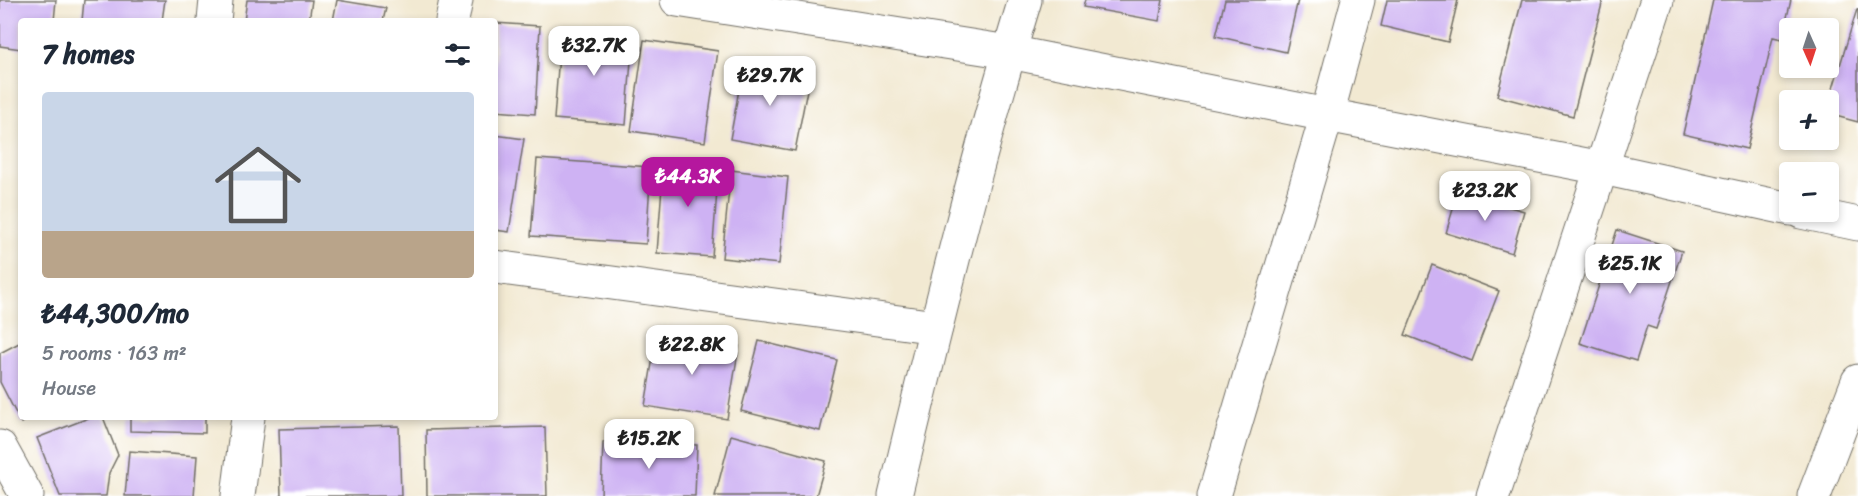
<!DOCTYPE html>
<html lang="en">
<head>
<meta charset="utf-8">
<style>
	:root { --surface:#fff; --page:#f2f2f3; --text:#1f2937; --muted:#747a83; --accent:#b5179e }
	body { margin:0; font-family:Sriracha,sans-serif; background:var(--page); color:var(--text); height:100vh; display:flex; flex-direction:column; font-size:22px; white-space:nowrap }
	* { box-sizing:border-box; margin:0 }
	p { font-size:20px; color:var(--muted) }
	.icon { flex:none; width:33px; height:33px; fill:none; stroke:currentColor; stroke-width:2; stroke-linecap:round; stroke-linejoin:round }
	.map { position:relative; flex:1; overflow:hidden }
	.drawer { position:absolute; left:18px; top:18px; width:480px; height:402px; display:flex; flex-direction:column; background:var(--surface); border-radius:6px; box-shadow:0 3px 9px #0003 }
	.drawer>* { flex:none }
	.needle { width:39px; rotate:177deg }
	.fabs { position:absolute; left:1779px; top:18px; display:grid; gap:12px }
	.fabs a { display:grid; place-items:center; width:60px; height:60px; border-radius:6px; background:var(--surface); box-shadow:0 3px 9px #0003; font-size:30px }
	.price { position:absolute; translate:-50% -51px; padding:0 14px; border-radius:12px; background:#fff; color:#222; font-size:20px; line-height:39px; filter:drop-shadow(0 2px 3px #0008) }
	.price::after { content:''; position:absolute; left:50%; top:36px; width:18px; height:14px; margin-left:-9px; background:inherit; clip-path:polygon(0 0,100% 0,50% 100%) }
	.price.selected { background:var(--accent); color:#fff }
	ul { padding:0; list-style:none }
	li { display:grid; align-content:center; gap:12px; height:318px; padding:0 24px }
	li span { display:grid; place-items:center; height:186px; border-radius:6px; color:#555 }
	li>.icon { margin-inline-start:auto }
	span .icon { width:108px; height:108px; fill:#fffc; stroke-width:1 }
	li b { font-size:26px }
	h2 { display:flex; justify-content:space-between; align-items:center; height:72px; padding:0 24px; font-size:26px }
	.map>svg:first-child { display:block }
	.building { fill:#ceb2f3 }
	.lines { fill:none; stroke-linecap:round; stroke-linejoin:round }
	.minor-casing { stroke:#716e65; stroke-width:35 }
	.minor { stroke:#fff; stroke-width:33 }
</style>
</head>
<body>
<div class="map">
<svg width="1858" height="496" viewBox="0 0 1858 496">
	<rect width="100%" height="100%" fill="#fff"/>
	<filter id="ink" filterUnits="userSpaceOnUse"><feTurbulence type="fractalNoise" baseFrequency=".0167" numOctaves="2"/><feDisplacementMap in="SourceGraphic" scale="12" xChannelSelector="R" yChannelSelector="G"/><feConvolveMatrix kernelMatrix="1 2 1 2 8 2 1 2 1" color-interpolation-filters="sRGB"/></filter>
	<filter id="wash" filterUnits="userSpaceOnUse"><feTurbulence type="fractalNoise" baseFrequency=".008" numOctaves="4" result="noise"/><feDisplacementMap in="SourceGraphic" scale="24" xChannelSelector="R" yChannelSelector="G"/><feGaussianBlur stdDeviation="1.35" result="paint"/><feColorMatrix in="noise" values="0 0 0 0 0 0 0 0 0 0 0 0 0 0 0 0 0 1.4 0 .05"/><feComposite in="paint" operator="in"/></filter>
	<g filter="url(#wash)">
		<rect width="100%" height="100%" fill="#f2e9d2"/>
		<g id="blocks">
			<g class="building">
				<polygon points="0,0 56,0 54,21 21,21 21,49 0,46"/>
				<polygon points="84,0 165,0 162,21 82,21"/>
				<polygon points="247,0 312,0 309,21 244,21"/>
				<polygon points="337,0 386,8 383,21 333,21"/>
				<polygon points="1085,0 1163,0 1159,21 1083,7"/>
				<polygon points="1225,0 1298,0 1286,52 1216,36"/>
				<polygon points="1387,0 1458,0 1448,42 1381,26"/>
				<polygon points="1522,0 1603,0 1573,116 1497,96"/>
				<polygon points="1713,0 1791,0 1782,39 1773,37 1747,149 1683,134"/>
				<polygon points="1857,9 1858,9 1858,122 1828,114 1828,105"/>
				<polygon points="495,23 540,26 535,114 495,111"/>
				<polygon points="561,29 633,35 626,125 554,119"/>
				<polygon points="644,40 718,51 705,142 631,131"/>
				<polygon points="744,62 810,75 795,151 730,139"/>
				<polygon points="495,135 524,139 509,232 495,230"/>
				<polygon points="537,159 651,167 646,244 531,236"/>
				<polygon points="664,160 719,164 712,257 657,253"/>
				<polygon points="731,170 788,177 779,264 722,258"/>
				<polygon points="1458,192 1524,211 1512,253 1446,233"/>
				<polygon points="1617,230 1682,251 1656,329 1647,326 1636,361 1580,343"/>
				<polygon points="1432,265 1499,291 1472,361 1405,335"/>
				<polygon points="657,333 739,346 727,419 645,406"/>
				<polygon points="759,341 837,360 820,431 741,411"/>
				<polygon points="21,342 21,417 33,417 21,423 0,382 0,353"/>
				<polygon points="91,417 103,417 118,455 109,473 106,496 60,496 37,438"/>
				<polygon points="130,417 205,417 205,433 130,431"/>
				<polygon points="399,426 401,496 281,496 279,429"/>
				<polygon points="545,427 547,496 427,496 426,430"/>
				<polygon points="731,435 826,461 816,496 715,496"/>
				<polygon points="603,442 697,445 695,496 601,496"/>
				<polygon points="129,451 197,456 194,496 125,496"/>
			</g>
		</g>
	</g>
	<g filter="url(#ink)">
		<use href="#blocks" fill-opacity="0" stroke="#716e65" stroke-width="1.5"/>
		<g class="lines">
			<defs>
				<g id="minor">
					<polyline points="677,0 1009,52 1327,115 1602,168 1790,209"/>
					<polyline points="214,21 216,0"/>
					<polyline points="452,21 456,0"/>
					<polyline points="1801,212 1858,224"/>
					<polyline points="495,267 936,327"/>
					<polyline points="0,447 27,496"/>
					<polyline points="238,496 248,417"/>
					<path d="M895,496C935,330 975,163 1025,0"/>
					<polyline points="1214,496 1327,115 1358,0"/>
					<polyline points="1493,496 1657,0"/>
					<polyline points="1814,496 1858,381"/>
				</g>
			</defs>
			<use href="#minor" class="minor-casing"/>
			<use href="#minor" class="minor"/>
		</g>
	</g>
</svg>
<div class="fabs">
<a><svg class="needle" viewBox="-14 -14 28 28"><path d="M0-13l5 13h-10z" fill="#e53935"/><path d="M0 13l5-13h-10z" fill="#747a83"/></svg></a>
<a>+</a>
<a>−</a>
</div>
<b class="price" style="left:594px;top:77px">₺32.7K</b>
<b class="price" style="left:770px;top:107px">₺29.7K</b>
<b class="price selected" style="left:688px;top:208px">₺44.3K</b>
<b class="price" style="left:1485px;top:222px">₺23.2K</b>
<b class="price" style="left:1630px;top:295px">₺25.1K</b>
<b class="price" style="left:692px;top:376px">₺22.8K</b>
<b class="price" style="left:649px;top:470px">₺15.2K</b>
<section class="drawer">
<h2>7 homes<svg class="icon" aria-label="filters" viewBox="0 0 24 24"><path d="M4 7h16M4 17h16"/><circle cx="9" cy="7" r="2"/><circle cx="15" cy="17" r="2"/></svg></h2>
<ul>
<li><span style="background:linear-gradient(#c9d6e8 75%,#b9a48a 0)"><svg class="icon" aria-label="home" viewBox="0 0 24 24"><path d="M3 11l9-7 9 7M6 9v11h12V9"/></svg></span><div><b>₺44,300/mo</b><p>5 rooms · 163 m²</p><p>House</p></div></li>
</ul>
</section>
</div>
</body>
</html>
